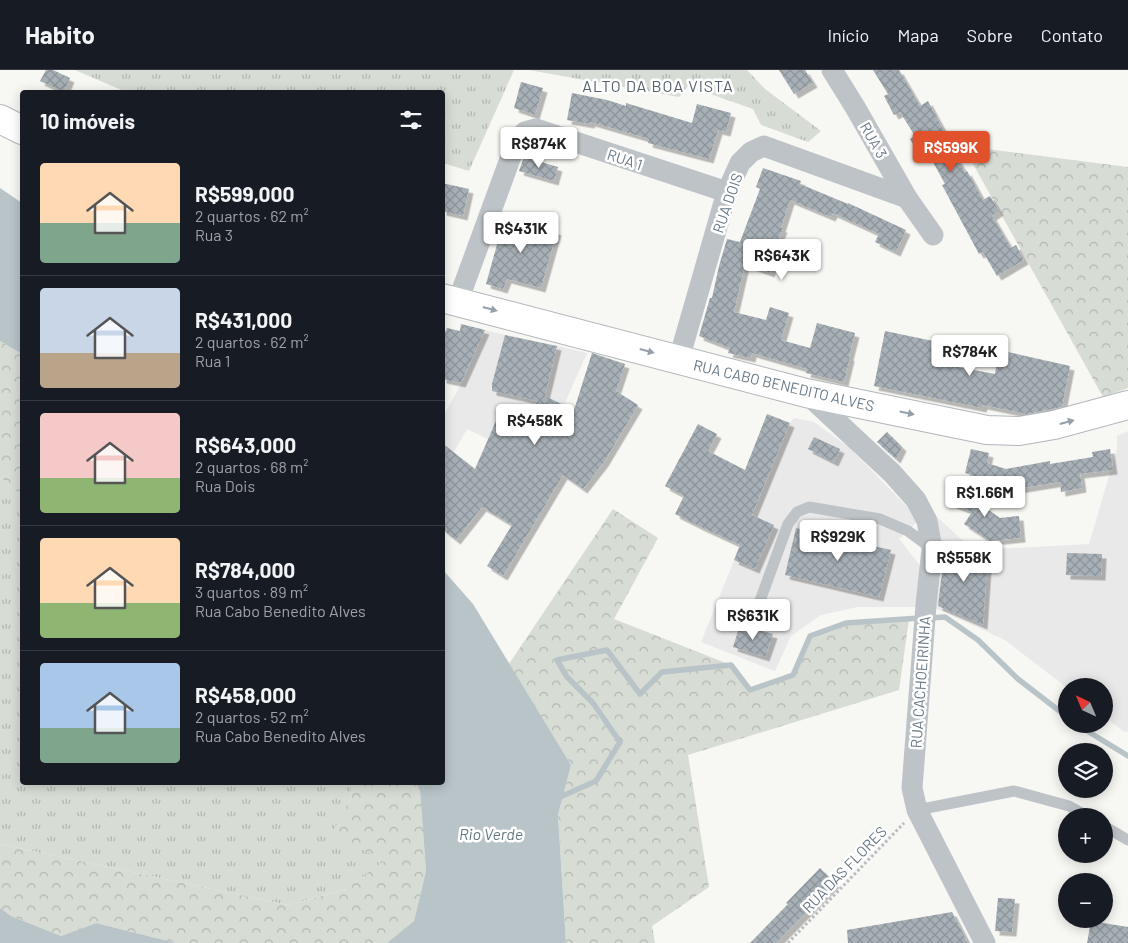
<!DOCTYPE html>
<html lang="pt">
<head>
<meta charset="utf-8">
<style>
	:root { --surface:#171b24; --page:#242831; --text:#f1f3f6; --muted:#9ea1a6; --line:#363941; --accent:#e1512b }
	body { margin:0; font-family:Barlow,sans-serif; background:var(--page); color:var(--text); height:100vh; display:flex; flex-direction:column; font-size:19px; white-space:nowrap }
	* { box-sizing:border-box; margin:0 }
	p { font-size:16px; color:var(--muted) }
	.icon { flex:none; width:28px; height:28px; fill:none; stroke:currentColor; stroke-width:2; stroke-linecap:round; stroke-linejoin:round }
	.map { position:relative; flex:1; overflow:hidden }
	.details { position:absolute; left:20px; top:20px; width:425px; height:695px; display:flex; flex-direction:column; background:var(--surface); border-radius:5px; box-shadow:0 2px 12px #0003 }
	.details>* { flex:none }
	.needle { width:32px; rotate:316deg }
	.controls { position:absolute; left:1058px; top:608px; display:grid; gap:10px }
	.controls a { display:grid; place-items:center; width:55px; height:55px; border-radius:50%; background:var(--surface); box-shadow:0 2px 12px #0003; font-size:25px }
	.price { position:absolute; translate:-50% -42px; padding:0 11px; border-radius:5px; background:#fff; color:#222; font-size:16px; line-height:32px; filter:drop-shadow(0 1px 2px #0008) }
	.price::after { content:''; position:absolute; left:50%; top:30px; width:15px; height:11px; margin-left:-8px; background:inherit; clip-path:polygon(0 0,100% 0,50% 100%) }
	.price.on { background:var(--accent); color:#fff }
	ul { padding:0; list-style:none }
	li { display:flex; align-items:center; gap:15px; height:125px; padding:0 20px }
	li+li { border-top:1px solid var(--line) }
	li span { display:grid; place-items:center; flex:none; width:140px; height:100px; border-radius:5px; color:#555 }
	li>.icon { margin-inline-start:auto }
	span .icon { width:60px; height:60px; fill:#fffc; stroke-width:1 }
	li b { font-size:21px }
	h2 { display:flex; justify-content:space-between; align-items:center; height:60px; padding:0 20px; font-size:21px }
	header { display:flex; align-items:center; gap:30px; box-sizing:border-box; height:70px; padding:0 25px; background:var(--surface); border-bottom:1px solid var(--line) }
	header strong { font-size:24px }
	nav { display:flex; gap:28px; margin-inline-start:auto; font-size:18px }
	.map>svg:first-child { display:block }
	.built { fill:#e8e9e8 }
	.grass { fill:url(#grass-tufts) }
	.forest { fill:url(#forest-crowns) }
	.water { fill:#b8c4c8 }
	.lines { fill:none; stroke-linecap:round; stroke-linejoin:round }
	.stream { stroke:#b8c4c8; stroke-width:5.5 }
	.building { fill:url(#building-cross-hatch); filter:url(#shadow) }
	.secondary-casing { stroke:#b1b7bb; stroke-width:30 }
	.path { stroke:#b9bcbf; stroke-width:3; stroke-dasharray:2.5 2.5; stroke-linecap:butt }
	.lane { stroke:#bec3c7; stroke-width:11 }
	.street { stroke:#bec3c7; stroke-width:21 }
	.secondary { stroke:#fff; stroke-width:28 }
	.oneway { fill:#95a0aa }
	.labels { text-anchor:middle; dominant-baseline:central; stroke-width:5; stroke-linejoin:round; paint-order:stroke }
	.street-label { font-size:15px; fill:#677885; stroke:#fff }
	.neighbourhood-label { font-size:16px; letter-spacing:1px; fill:#55616a; stroke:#fff }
	.water-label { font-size:16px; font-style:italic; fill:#637981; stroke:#fff }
</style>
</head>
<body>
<header>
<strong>Habito</strong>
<nav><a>Início</a><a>Mapa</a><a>Sobre</a><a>Contato</a></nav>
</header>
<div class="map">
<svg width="1128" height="873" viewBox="0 0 1128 873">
	<defs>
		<pattern id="grass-tufts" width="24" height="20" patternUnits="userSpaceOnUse" patternTransform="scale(1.25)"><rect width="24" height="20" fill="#d7dcd4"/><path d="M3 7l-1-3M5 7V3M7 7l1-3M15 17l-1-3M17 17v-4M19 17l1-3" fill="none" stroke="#b2b7b2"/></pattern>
		<pattern id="forest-crowns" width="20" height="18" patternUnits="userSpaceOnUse" patternTransform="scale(1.25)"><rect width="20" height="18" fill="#d7dcd4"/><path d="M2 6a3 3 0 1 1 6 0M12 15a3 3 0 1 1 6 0" fill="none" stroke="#b2b7b2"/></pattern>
		<pattern id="building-cross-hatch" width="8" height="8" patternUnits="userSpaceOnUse" patternTransform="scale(1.25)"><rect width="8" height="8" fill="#a7b0b6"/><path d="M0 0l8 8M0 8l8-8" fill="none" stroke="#8c949a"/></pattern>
		<filter id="shadow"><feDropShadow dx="4.5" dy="4.5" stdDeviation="0" flood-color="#0004"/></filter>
	</defs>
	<rect width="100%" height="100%" fill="#f7f7f4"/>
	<g class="built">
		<polygon points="485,260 505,265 491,320 514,326 550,306 557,276 587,283 564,335 540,325 522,363 496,351 488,369 467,359 454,382 443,409 443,347 460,316"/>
		<polygon points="794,348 814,352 850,378 910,440 917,452 899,469 922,498 917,537 857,537 821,545 791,566 775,601 701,572 790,353"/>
		<polygon points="1128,361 1128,662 1123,661 1104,646 1104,616 1066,617 1005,570 931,536 929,440 968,475 997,479 1089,474 1117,379 1117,366"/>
	</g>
	<g class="grass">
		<polygon points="75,0 514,0 469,101 443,93 442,22 126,22"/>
		<polygon points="529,0 747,0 765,19 821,61 808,72 761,55 753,39 688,16 679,27"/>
		<polygon points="0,407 22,427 22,712 351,713 352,725 332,765 386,790 344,820 288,835 0,774"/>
	</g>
	<g class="forest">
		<polygon points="963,76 1128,97 1128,318 1103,327"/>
		<polygon points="0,271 22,284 22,427 0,407"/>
		<polygon points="613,439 658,468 614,549 731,595 750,619 793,605 810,566 846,553 909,549 899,620 688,685 709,817 652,856 655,873 566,873 558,745 571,695 509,594"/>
		<polygon points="351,713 416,713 420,721 426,801 414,851 387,873 176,873 96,853 61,866 11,846 0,838 0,774 288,835 344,820 385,790 331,765 352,725"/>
	</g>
	<g class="water">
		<polygon points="0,118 22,133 22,284 0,271"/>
		<polygon points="443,500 473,534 571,695 558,745 566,873 387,873 414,851 426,801 420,721 416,713 442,712"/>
		<polygon points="0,838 11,846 61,866 96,853 176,873 0,873"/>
	</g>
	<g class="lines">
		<g class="stream">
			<polyline points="929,548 945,547 978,570 1018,609 1066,646"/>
			<polyline points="1076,654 1128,686"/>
			<polyline points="558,728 596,711 620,672 593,633 567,607 557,590 607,580 640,624 662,602 731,595 750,620 793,605 810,566 846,553 920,548"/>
		</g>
	</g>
	<g class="building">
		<polygon points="46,0 53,0 70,8 64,22 40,11"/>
		<polygon points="779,0 805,0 813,13 794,24"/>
		<polygon points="873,0 899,0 920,36 928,31 949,70 947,71 965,102 967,101 983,130 990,126 999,141 992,146 1011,178 1016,175 1024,190 997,206 983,182 979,184 942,115 945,114 928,83 921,87 910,69 915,66 900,42 894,45 884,26 888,24"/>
		<polygon points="521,12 543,18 535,45 514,38"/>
		<polygon points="572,23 607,30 626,36 626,33 692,53 697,34 731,43 726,62 718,60 709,89 648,73 649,69 591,52 590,54 567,50"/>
		<polygon points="524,87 558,97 554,111 519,101"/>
		<polygon points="763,98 801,111 800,114 848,134 848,133 906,160 896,182 875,172 879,164 833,143 831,147 790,130 781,158 783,158 773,183 776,184 770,203 745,194 734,242 766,250 770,237 789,243 781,270 810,278 817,253 855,263 849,286 850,287 844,312 806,303 807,299 752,283 751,288 728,283 730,278 699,266 710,228 712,228 719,196 727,169 740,172 760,119 756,117"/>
		<polygon points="442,113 469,119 463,146 442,141"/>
		<polygon points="505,146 557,161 541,218 507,209 503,219 486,214"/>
		<polygon points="461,254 485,260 461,313 442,309 442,269 447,258 460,261"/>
		<polygon points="885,261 957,276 953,296 995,304 999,280 1070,296 1062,337 1026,344 983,335 982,338 874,316"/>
		<polygon points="505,265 557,276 545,326 574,340 592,283 625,294 616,321 638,335 604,392 583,419 563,405 503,506 487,496 512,455 482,437 456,470 442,459 442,373 475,399 496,351 522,363 537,331 492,321 492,314"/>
		<polygon points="767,344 790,353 752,445 774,455 755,499 734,490 740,475 703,458 675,444 684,426 665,416 698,354 717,364 708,381 745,400"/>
		<polygon points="887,362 902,377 896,389 877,372"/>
		<polygon points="814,367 840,379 834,392 808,379"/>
		<polygon points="971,379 989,383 987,393 1006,399 1050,391 1050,394 1093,387 1092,382 1110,379 1113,400 1080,404 1082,418 1061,422 1060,412 1017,419 965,403"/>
		<polygon points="952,414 1000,448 1019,446 1021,468 990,471 964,454 972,442 945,431"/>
		<polygon points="796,458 891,480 879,527 785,505"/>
		<polygon points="947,476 988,482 983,555 938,536 941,510"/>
		<polygon points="1067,483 1102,484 1101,506 1066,505"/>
		<polygon points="740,555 773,564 765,587 733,577"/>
		<polygon points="820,798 835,813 776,873 750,873 788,834 786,833"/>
		<polygon points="998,828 1015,829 1012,862 995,861"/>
		<polygon points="952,842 968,873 848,873 847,860"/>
		<polygon points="1091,851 1128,857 1128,873 1087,873"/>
	</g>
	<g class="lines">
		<defs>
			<g id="secondary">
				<polyline points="0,49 22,60"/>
				<polyline points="442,228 806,323 987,360 1019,361 1054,355 1128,335"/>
			</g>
		</defs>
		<use href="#secondary" class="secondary-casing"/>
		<polyline class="path" points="788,873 904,753"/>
		<g class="lane">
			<polyline points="757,539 788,454 797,442 809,437 880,449 908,461 931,478"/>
			<polyline points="917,740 1014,721 1069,736 1087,746"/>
			<polyline points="1104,756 1128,770"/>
		</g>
		<g class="street">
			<polyline points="832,0 855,37 907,128 933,165"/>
			<polyline points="458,231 517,70 525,62 536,59 727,122"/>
			<polyline points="679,289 727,122 740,93 751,82 764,76 907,128"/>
			<polyline points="806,323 892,403 916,430 927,451 932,479 926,535 912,718 917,740 985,873"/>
		</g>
		<use href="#secondary" class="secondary"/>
	</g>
	<defs><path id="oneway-solid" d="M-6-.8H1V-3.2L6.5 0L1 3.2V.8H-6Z" transform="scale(1.25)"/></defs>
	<g class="oneway">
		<use href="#oneway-solid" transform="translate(490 239) rotate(15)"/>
		<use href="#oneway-solid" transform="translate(647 281) rotate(15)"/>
		<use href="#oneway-solid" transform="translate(907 343) rotate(12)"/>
		<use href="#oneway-solid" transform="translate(1067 352) rotate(-15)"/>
	</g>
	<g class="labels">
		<g class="street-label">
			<text transform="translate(874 70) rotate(60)">RUA 3</text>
			<text transform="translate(625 89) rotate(18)">RUA 1</text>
			<text transform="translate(727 133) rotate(-71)">RUA DOIS</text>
			<text transform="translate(784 315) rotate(13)">RUA CABO BENEDITO ALVES</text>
			<text transform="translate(920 612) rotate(-86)">RUA CACHOEIRINHA</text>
			<text transform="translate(844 799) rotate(-46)">RUA DAS FLORES</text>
		</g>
		<g class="neighbourhood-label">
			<text x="658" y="15">ALTO DA BOA VISTA</text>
		</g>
		<g class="water-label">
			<text x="491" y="763">Rio Verde</text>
		</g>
	</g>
</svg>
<div class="controls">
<a><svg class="needle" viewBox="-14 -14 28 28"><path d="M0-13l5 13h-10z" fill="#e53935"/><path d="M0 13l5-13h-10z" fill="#9ea1a6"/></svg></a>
<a><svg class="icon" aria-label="layers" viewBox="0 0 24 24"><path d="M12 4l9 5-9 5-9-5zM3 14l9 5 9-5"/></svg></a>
<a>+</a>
<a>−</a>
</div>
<b class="price" style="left:539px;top:99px">R$874K</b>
<b class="price on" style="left:951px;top:103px">R$599K</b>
<b class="price" style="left:521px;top:184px">R$431K</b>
<b class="price" style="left:782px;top:211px">R$643K</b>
<b class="price" style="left:970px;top:307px">R$784K</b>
<b class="price" style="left:535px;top:376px">R$458K</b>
<b class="price" style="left:985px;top:448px">R$1.66M</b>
<b class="price" style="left:838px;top:492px">R$929K</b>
<b class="price" style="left:964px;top:513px">R$558K</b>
<b class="price" style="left:753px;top:571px">R$631K</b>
<section class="details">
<h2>10 imóveis<svg class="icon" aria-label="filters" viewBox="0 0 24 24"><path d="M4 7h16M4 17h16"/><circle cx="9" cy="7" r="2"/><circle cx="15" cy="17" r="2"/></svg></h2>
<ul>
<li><span style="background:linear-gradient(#ffd9b3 60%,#7fa58c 0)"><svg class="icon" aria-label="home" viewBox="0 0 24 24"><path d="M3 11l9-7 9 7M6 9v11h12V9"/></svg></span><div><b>R$599,000</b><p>2 quartos · 62 m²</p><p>Rua 3</p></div></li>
<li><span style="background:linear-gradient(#c9d6e8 65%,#b9a48a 0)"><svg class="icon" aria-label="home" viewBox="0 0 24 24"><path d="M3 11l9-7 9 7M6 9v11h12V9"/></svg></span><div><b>R$431,000</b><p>2 quartos · 62 m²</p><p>Rua 1</p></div></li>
<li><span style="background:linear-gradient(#f6c9c9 65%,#8fb573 0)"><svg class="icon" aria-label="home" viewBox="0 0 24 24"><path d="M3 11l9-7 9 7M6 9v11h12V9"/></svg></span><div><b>R$643,000</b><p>2 quartos · 68 m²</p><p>Rua Dois</p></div></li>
<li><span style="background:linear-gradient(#ffd9b3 65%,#8fb573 0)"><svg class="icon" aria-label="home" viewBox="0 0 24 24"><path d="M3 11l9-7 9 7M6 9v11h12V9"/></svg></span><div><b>R$784,000</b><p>3 quartos · 89 m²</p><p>Rua Cabo Benedito Alves</p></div></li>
<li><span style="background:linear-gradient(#a9c7e8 65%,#7fa58c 0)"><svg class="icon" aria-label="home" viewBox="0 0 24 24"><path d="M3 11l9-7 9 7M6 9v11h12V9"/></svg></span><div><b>R$458,000</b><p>2 quartos · 52 m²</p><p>Rua Cabo Benedito Alves</p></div></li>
</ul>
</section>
</div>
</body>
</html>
